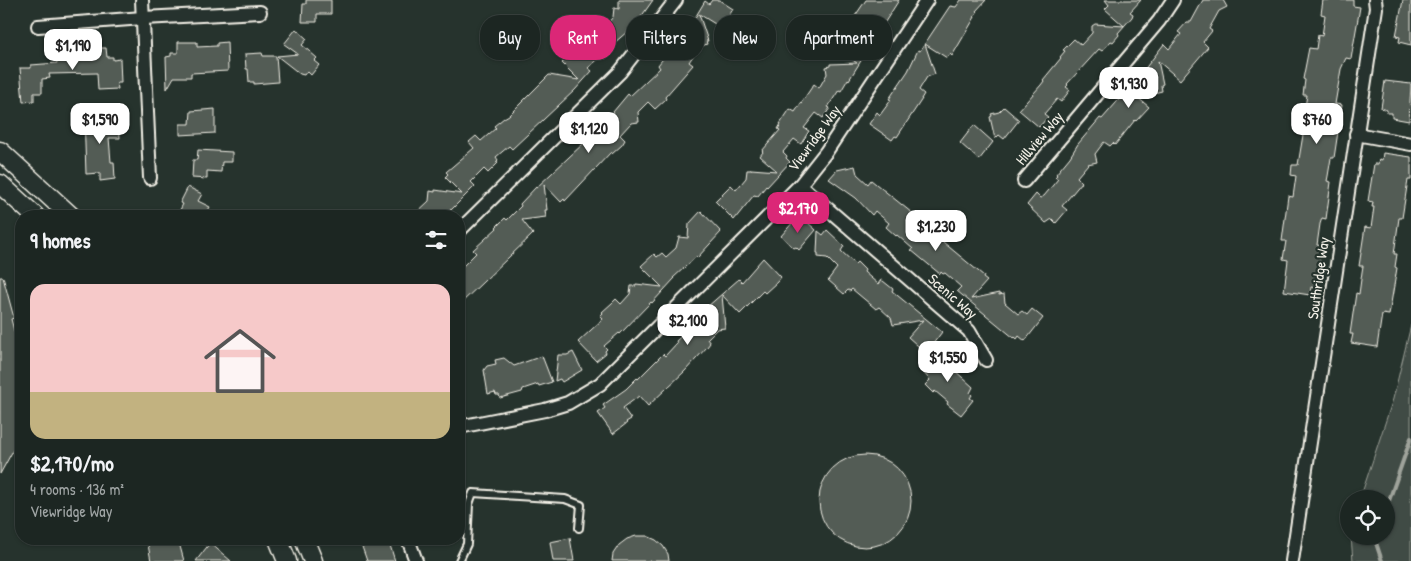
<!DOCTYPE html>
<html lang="en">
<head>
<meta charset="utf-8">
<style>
	:root { --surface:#1c2622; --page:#29322f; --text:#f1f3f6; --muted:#a0a5a5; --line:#3a4340; --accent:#db2777 }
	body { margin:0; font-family:"Patrick Hand",sans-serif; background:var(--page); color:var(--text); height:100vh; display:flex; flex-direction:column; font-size:19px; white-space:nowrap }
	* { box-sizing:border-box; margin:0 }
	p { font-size:16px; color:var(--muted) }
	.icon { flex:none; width:28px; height:28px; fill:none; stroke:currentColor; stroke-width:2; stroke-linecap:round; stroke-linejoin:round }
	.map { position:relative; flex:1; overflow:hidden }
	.side { position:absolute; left:15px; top:210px; width:450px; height:335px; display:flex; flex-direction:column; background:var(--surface); border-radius:20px; box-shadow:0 1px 4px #0004,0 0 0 1px var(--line) }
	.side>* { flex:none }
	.guide { position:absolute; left:480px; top:15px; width:475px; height:45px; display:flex; gap:10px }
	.buttons { position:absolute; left:1340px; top:490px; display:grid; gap:10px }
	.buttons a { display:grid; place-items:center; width:55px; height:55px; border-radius:50%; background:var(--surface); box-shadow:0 1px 4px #0004,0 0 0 1px var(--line); font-size:25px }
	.price { position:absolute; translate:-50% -42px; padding:0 11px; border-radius:10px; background:#fff; color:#222; font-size:16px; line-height:32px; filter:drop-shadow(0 1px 2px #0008) }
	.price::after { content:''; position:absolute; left:50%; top:30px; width:15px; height:11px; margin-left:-8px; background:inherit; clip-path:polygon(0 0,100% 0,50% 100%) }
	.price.on { background:var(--accent); color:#fff }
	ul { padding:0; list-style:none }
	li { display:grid; align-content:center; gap:10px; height:265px; padding:0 15px }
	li+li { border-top:1px solid var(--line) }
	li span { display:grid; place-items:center; height:155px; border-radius:15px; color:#555 }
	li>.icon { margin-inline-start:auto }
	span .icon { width:90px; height:90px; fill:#fffc; stroke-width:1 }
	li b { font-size:21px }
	h2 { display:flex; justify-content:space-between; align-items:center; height:60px; padding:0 15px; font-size:21px }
	.tag { padding:0 18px; border-radius:20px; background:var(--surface); box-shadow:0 1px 4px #0004,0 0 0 1px var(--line); font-size:18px; line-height:45px }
	.tag.on { background:var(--accent); color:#fff }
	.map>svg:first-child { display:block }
	.green { fill:#414b45; stroke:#9a9e96 }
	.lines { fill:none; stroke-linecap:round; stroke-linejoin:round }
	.stream { stroke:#9fa39b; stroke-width:4 }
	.building { fill:#525c55; stroke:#f4f1e8 }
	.lane-casing { stroke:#f4f1e8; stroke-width:10 }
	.street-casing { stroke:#f4f1e8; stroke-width:16 }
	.secondary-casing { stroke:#f4f1e8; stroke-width:21 }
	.lane { stroke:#26332d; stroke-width:6 }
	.street { stroke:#26332d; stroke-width:12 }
	.secondary { stroke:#26332d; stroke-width:18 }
	.labels { text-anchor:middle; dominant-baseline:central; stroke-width:4.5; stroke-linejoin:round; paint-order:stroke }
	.street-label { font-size:15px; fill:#f4f1e8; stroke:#26332d }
</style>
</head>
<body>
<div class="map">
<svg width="1411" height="561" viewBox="0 0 1411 561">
	<rect width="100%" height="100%" fill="#26332d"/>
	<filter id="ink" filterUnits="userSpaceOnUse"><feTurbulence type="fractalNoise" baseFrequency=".02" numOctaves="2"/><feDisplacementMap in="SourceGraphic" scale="10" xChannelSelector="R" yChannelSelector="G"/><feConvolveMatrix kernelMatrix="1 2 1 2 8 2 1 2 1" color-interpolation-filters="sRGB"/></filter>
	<g filter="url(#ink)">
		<polygon class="green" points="1411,325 1411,561 1353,561 1351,536 1386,536 1386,499 1360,499 1393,399"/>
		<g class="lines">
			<g class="stream">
				<polyline points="1386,509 1411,438"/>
				<polyline points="1377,536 1375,540 1382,561"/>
			</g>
		</g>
		<g class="building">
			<polygon points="306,0 331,0 331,14 317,14 317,22 302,22 303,4 306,4"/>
			<polygon points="619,0 653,0 636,24 613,44 615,46 613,48 614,49 605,59 602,56 588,68 592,71 575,90 512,149 509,146 496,157 498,160 496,162 498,163 488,173 484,169 471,182 475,186 451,210 450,209 443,216 413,216 429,201 430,191 435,192 435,190 462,194 445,177 448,174 446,172 474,148 469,142 476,136 481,141 496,128 494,126 504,118 509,115 549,75 579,80 562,63 565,60 564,58 573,49 578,46 579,47 602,23 605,26 613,17 614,8 619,9"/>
			<polygon points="712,0 719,0 733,9 730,14 724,25 722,24 720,27 699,14 708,41 706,41 707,44 699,47 689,62 693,65 665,97 666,99 655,109 648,102 638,112 639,122 631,123 620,135 625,140 622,145 612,154 611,152 565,201 564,199 561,202 544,184 547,210 545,210 546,217 522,220 533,234 459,305 459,270 476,253 473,250 497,228 496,227 505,218 507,220 521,206 520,204 536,187 536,188 601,127 614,113 613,112 628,94 630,96 660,68 658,65 666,55 668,56 680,41 691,20 693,21 705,1 709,4"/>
			<polygon points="866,0 899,0 876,36 872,33 862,49 867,51 849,80 848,79 841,91 839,90 828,107 830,108 823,118 816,113 804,128 809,131 801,144 794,139 783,152 787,156 786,158 790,162 767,187 766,186 758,196 754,195 734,220 715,201 731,185 736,190 746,178 747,170 751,170 751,169 777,171 760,156 763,152 762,151 780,130 778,129 781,124 780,124 790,109 795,112 814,84 819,88 827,74 826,67 830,66 830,64 857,63 837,49 839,45 838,44 857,17 855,16"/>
			<polygon points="961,0 986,0 976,11 977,12 974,17 975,17 952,56 950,54 947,58 925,44 935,74 927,77 919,90 924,94 921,99 922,99 897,137 895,136 892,140 869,124 877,112 880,115 891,100 889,99 908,71 918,50 920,51 950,6 956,7"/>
			<polygon points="1105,0 1141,0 1130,12 1133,14 1132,17 1118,33 1119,35 1113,42 1111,41 1102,51 1099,49 1067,84 1068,85 1066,87 1070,90 1061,102 1057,99 1044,114 1048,117 1039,127 1019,110 1041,85 1044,81 1043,80 1061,58 1060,57 1065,51 1063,50 1074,39 1081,45 1092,33 1092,26 1095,24 1124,26 1105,9 1109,5"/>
			<polygon points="1203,0 1223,0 1227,7 1219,11 1209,29 1212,31 1203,42 1208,47 1180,80 1158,61 1163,84 1161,85 1162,91 1137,97 1149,107 1136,121 1135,120 1115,145 1113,143 1110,146 1104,142 1095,154 1097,162 1088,164 1077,177 1082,182 1062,206 1067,210 1056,223 1052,219 1046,223 1027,205 1036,194 1040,198 1044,196 1058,179 1055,177 1057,175 1056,174 1070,157 1078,144 1100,118 1102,119 1123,95 1124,96 1164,44 1169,49 1181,34 1178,32 1187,22 1191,22"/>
			<polygon points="1323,0 1353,0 1353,6 1360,7 1351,59 1346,58 1341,69 1335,104 1342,105 1334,158 1331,158 1328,176 1327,181 1331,182 1326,219 1322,218 1320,224 1317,245 1322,246 1315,288 1311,287 1310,295 1284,291 1288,260 1283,259 1286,241 1282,241 1288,196 1293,197 1296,176 1291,175 1292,165 1298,165 1304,129 1299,127 1301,114 1304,113 1307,95 1303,95 1305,80 1303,79 1309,48 1316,49 1318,35 1322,36 1325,15 1321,14"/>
			<polygon points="1403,0 1411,0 1411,45 1399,42 1400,37 1396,36"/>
			<polygon points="296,29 307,39 302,45 317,58 314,61 319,65 311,75 307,71 304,75 300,74 277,56 298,54 284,44"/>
			<polygon points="178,42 197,42 197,47 217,46 217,43 227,42 228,71 191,73 191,77 174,77 167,89 166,57 171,56 171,53 178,53"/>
			<polygon points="93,48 106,48 107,57 113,57 113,60 120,59 121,83 117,83 118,89 98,90 97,73 49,74 50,78 42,79 42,93 34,93 34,101 23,102 20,68 31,68 31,65 57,63 56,54 93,53"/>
			<polygon points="262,53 263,56 276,56 278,82 254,84 254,82 249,82 248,69 246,69 245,54"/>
			<polygon points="1385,81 1411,84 1409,121 1392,118 1392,113 1387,113 1387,110 1381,108"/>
			<polygon points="1004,107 1019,120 1004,139 999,135 995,139 990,117 992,116 991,114 999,112"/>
			<polygon points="215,109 215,133 180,135 180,124 190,124 191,111"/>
			<polygon points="105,112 106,118 109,118 109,125 119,124 120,138 109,138 111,162 114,162 115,179 100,181 100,173 86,174 84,114"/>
			<polygon points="974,125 993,142 979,160 960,143"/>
			<polygon points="198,150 232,152 232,162 222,162 221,172 207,171 207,179 192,178 193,160 197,160"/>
			<polygon points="1383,153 1411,157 1411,180 1408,180 1402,218 1399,218 1394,254 1397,254 1395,267 1397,268 1389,315 1382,314 1377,347 1351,343 1353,334 1350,334 1356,293 1359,294 1362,272 1363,266 1359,266 1365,227 1371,228 1374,207 1372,207 1373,202 1368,201 1374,164 1378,164 1379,159 1382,160"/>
			<polygon points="855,166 857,174 868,184 871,180 922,221 925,219 941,233 937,237 984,276 983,278 987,281 971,299 999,293 999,295 1004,294 1005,303 1018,314 1022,311 1027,315 1032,309 1043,318 1025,341 1019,336 1017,339 1015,337 1014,338 957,291 961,287 945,273 943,274 941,272 940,274 911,250 913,249 897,235 896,236 886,227 889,223 875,211 872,215 856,198 829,179 837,170"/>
			<polygon points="188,187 202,194 198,201 210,207 205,216 183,216 178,214 183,204 180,203"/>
			<polygon points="701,211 721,232 698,257 697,256 673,278 674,279 652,303 651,302 620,334 619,333 604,346 607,349 605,351 606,353 596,361 578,342 603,319 600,316 603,313 602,312 612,303 616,299 621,304 630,294 631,286 636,286 636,284 662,287 641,266 654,254 657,257 662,253 666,257 676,248 679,237 688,238 689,224"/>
			<polygon points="794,221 798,225 800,222 802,225 806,221 816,230 799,250 796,247 794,248 781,236"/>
			<polygon points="827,230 844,246 841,251 855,264 857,262 865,270 864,272 878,284 881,280 883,281 893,289 892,291 942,332 926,353 908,337 923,320 893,325 891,318 879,307 876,309 852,289 850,291 848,290 844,294 828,280 837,268 827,258 818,257 818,253 817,253 818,231 823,235"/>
			<polygon points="763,258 781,277 777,282 765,293 763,291 740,314 722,295 725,328 717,329 707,339 710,343 707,347 685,371 648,406 639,396 623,408 631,419 626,422 627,423 613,434 598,413 605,408 603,405 626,389 637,378 638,379 663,354 665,356 677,343 676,341 700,319 699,318 708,308 707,307 739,279 742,282"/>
			<polygon points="0,277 3,277 14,318 11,319 21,358 21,417 14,445 16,445 0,474"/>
			<polygon points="573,352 582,370 562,382 560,379 555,381 558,355 567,355"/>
			<polygon points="937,352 956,366 953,369 973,387 970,393 972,395 970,398 973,400 961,415 947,404 948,402 935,391 933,393 925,385 930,380 922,371"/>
			<polygon points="542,356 552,382 539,386 538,384 523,389 522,392 500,398 499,395 496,395 495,392 488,394 484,370 487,366 496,364 495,360 504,358 514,366"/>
			<circle cx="865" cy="501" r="46"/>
			<polygon points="636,536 647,536 656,540 663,546 668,554 669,561 612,561 613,554 619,545 627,539"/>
			<polygon points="570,538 574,561 553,561 550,542"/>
			<polygon points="147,539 178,539 184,561 151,561"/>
			<polygon points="366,539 388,539 395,561 367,561 360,541"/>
			<polygon points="210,543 231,561 196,561"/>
		</g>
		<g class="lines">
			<defs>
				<polyline id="lane" points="459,561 467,544 469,504 473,493 565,499 581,505 579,528"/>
				<g id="street">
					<polyline points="142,0 150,178"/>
					<polyline points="38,26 143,18 260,12"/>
					<polyline points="1356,134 1411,144"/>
					<polyline points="1024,181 1159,21 1173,0"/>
					<polyline points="800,185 969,331 986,360"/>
					<polyline points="459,231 620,72 676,0"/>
					<polyline points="459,427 545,410 568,403 600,384 800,185 826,152 927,0"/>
					<polyline points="408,539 416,561"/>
					<polyline points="1292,561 1376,8 1375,0"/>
				</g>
				<g id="secondary">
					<polyline points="0,151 71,216"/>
					<polyline points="0,184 35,216"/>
					<polyline points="278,539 287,561"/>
					<polyline points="304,539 313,561"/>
				</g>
			</defs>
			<use href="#lane" class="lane-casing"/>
			<use href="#street" class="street-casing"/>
			<use href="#secondary" class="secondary-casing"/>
			<use href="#lane" class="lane"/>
			<use href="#street" class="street"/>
			<use href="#secondary" class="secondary"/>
		</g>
	</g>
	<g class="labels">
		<g class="street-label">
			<text transform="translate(814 138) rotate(-54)">Viewridge Way</text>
			<text transform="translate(1039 138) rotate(-50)">Hillview Way</text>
			<text transform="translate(1318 278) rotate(-82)">Southridge Way</text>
			<text transform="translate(953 296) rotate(41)">Scenic Way</text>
		</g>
	</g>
</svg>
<div class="buttons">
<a><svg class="icon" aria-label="locate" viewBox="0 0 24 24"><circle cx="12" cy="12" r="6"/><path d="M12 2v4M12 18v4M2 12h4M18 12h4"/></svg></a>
</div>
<b class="price" style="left:73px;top:71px">$1,190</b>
<b class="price" style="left:1129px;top:109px">$1,930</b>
<b class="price" style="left:100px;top:145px">$1,590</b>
<b class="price" style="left:1317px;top:145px">$760</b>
<b class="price" style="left:589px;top:154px">$1,120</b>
<b class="price on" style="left:798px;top:234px">$2,170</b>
<b class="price" style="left:936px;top:252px">$1,230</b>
<b class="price" style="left:688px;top:346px">$2,100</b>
<b class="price" style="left:948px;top:383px">$1,550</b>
<div class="guide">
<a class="tag">Buy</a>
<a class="tag on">Rent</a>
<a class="tag">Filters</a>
<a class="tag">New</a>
<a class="tag">Apartment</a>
</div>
<section class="side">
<h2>9 homes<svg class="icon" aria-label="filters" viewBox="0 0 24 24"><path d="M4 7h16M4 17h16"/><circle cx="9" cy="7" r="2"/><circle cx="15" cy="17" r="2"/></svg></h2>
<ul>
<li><span style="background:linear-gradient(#f6c9c9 70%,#c2b280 0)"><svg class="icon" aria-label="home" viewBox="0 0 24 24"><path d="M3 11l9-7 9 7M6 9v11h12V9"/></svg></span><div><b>$2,170/mo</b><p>4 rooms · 136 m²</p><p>Viewridge Way</p></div></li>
</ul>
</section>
</div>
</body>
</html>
